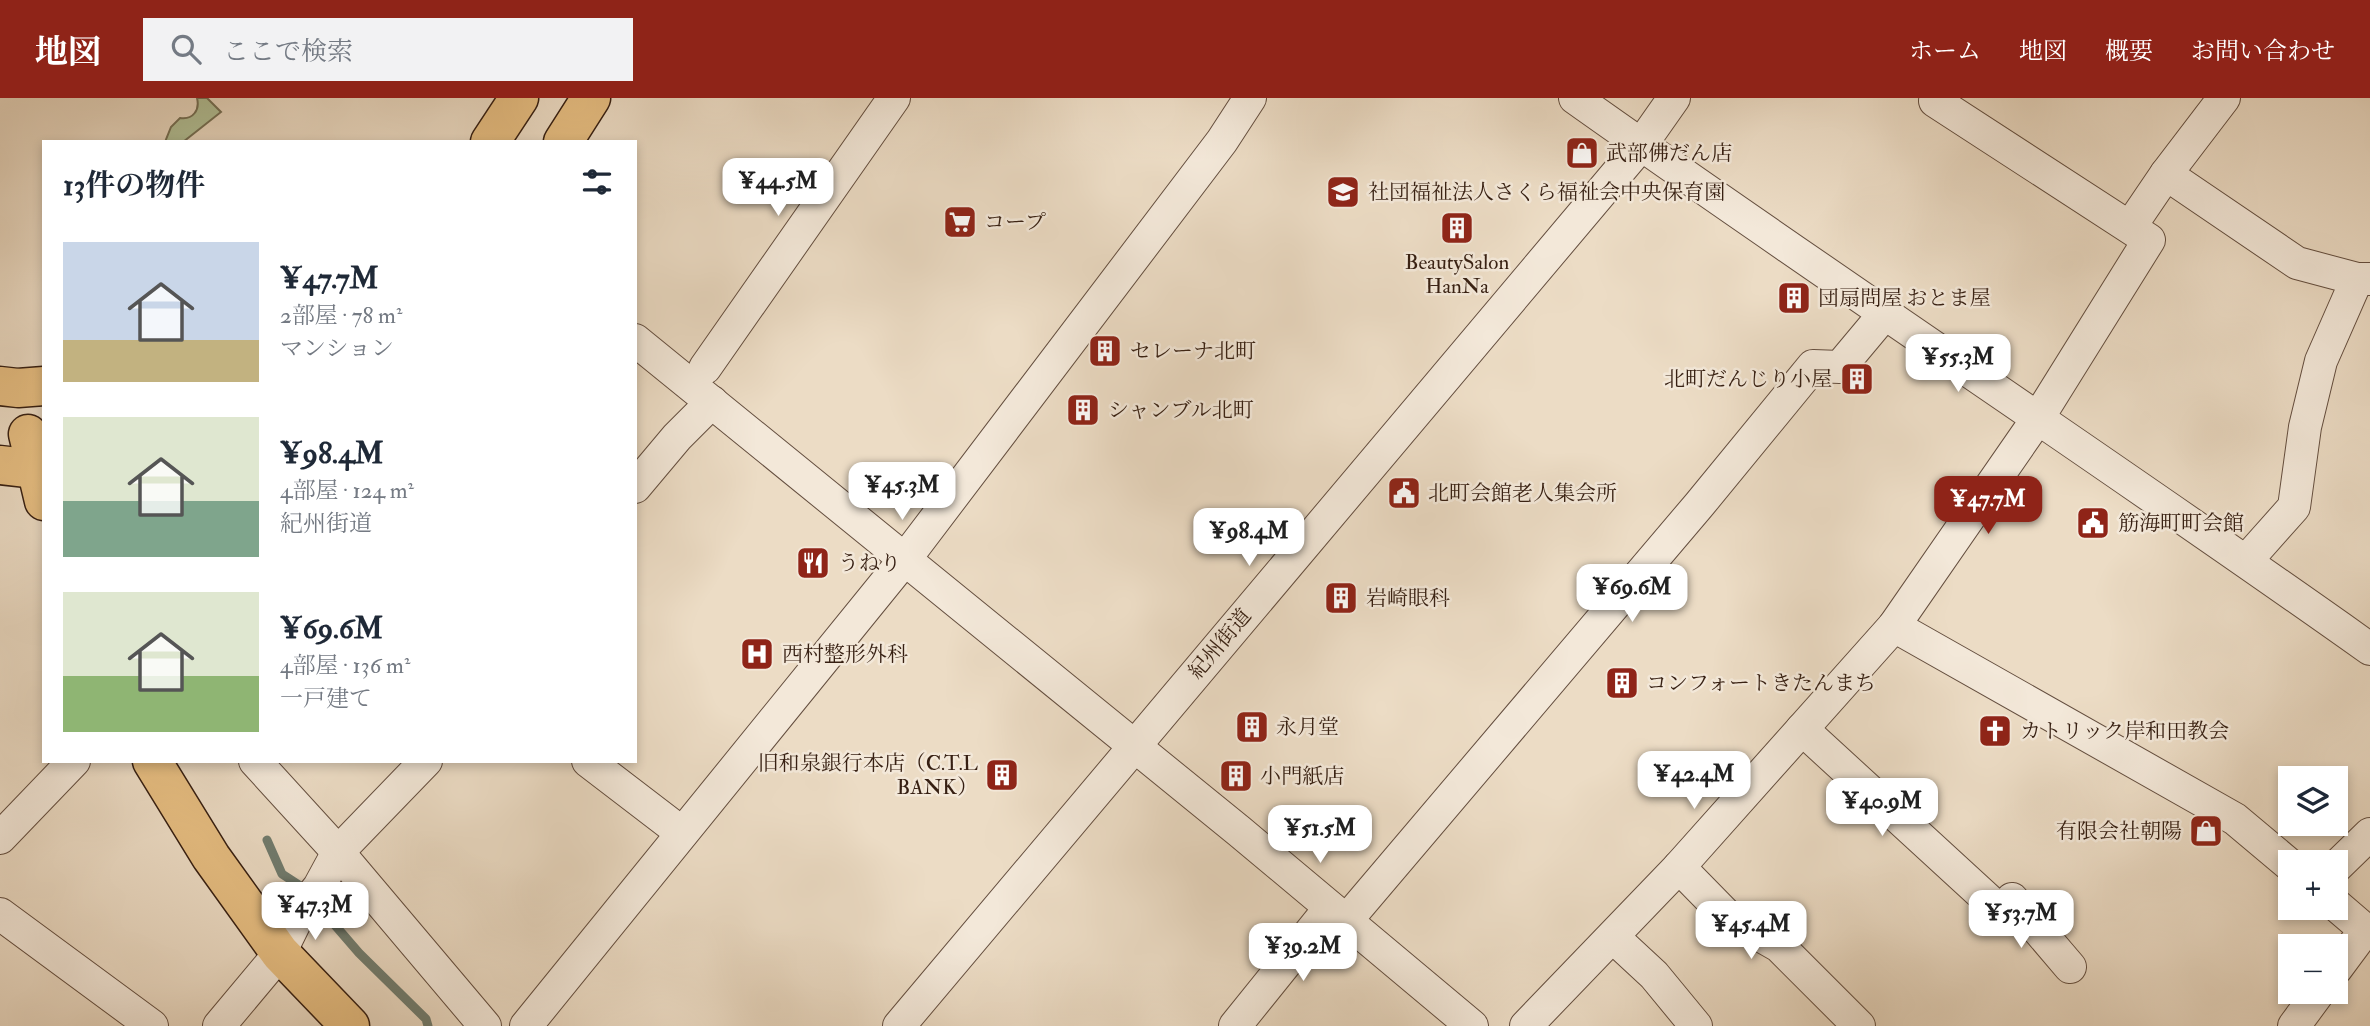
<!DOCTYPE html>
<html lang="ja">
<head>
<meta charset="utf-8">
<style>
	:root { --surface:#fff; --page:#f2f2f3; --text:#1f2937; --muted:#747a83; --accent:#8f2418 }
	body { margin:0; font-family:"IM FELL Double Pica","Noto Serif JP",serif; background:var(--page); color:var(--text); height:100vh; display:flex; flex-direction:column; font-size:26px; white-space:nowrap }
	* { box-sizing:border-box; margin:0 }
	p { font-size:23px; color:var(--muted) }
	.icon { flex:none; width:38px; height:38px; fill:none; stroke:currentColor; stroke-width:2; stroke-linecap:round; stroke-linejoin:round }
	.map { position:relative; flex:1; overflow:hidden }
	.panel { position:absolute; left:42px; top:42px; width:595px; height:623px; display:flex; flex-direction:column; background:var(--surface); border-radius:0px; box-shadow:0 4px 10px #0003 }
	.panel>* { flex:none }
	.tools { position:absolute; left:2278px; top:668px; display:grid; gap:14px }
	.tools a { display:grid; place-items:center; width:70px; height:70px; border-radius:0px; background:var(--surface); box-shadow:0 4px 10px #0003; font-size:35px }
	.price { position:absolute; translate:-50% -60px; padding:0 16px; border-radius:14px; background:#fff; color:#222; font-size:23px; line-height:46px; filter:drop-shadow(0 2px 4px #0008) }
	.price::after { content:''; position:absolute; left:50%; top:42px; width:21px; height:16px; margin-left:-10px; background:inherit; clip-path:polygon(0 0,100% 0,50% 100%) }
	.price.selected { background:var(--accent); color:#fff }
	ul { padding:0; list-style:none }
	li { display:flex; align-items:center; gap:21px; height:175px; padding:0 21px }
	li span { display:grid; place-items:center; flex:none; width:196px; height:140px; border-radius:0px; color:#555 }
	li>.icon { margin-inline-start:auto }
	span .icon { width:84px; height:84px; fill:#fffc; stroke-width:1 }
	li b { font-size:30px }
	h2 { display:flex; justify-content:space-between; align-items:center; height:84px; padding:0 21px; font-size:30px }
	header { display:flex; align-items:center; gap:42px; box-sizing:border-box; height:98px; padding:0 35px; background:var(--accent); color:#fff }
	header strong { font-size:33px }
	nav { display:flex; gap:38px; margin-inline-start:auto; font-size:24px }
	.search { width:490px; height:63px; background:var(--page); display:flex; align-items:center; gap:18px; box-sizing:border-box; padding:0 24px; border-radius:0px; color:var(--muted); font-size:26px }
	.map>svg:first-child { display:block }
	.green { fill:#b2c299; stroke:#747056; stroke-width:2 }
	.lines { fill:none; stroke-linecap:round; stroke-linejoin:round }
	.stream { stroke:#717d70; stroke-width:9 }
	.minor-casing { stroke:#644e3f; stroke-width:34 }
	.major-casing { stroke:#361f12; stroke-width:41 }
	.minor { stroke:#f3e8d9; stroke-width:32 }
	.major { stroke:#e6be82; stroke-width:38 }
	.labels { text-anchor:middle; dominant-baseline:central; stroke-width:5; stroke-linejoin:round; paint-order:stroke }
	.poi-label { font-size:21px; fill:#361f12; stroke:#f3e8d9; text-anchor:start }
	.street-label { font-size:21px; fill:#361f12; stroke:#f3e8d9 }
</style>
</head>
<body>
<header>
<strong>地図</strong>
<div class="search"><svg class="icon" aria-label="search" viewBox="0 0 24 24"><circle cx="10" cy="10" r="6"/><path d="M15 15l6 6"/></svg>ここで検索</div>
<nav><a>ホーム</a><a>地図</a><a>概要</a><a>お問い合わせ</a></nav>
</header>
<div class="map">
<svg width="2370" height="928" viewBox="0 0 2370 928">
	<rect width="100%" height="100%" fill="#ecdcc5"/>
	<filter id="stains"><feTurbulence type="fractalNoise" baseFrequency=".00286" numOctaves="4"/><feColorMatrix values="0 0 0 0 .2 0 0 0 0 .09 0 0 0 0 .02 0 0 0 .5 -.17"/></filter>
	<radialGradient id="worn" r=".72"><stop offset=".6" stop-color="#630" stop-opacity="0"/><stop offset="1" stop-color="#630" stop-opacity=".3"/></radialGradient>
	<path class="green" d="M197,0H207L221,14L183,44H165L171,29L180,20C193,22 200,12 197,0Z"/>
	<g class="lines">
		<polyline class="stream" points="267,742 282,776 302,789 359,855 426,921 428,928"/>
		<defs>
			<g id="minor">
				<path d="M1575,0C1838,187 2107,364 2370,551"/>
				<polyline points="2166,76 2297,165 2357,181 2370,181"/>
				<polyline points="2130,129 2166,76 2224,0"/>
				<polyline points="635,242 1239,733 1472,928"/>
				<polyline points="705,270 894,0"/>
				<polyline points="635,389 677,339 712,304"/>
				<polyline points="2246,463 2294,409 2305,329 2321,263 2357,181"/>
				<polyline points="1894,528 2235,721 2291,768"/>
				<polyline points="1802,631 1997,810"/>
				<polyline points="255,663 338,754 485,928"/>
				<polyline points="588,663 682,735"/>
				<polyline points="0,740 74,663"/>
				<polyline points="1679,769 1728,819 1779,848 1859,928"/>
				<polyline points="2336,769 2370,736"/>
				<polyline points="2012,801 2070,869"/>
				<polyline points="2336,807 2370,836"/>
				<polyline points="0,816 152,928"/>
				<polyline points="1346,823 1699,407 1813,268 1840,269 1886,214"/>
				<polyline points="1613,839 1654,877 1696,928"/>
				<polyline points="2336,871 2365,832"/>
				<polyline points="219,928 280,855 302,810 319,789 338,754 426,663"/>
				<polyline points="526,928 905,461 1222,43 1250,0"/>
				<polyline points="899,928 1641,47 1674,0"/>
				<polyline points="1235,928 1330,810"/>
				<polyline points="1526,928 1679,769 1894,528 2038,320 2149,142 1935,3 1937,0"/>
				<polyline points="2294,928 2319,894"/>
			</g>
			<g id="major">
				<polyline points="490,44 519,0"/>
				<polyline points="563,44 591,0"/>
				<polyline points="0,288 18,290 44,288"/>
				<polyline points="28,336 44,403"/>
				<polyline points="0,367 44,372"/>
				<polyline points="152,663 211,759 280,855 350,928"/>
			</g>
		</defs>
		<use href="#minor" class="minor-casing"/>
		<use href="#major" class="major-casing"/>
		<use href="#minor" class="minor"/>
		<use href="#major" class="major"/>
	</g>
	<defs>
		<symbol id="shop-square" viewBox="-11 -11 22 22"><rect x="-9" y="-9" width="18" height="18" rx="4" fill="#8f2418" stroke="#f3e8d9"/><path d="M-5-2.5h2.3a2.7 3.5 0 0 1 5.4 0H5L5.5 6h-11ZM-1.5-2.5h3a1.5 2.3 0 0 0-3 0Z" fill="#fff"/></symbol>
		<symbol id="school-square" viewBox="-11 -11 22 22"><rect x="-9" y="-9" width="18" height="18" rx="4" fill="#8f2418" stroke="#f3e8d9"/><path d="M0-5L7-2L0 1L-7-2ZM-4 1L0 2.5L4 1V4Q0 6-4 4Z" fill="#fff"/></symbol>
		<symbol id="supermarket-square" viewBox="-11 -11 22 22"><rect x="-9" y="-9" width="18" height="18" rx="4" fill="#8f2418" stroke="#f3e8d9"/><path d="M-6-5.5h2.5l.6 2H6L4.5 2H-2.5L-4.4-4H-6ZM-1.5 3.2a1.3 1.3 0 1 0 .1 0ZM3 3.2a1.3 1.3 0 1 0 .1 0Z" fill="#fff"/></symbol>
		<symbol id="building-square" viewBox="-11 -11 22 22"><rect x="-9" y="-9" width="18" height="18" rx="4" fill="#8f2418" stroke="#f3e8d9"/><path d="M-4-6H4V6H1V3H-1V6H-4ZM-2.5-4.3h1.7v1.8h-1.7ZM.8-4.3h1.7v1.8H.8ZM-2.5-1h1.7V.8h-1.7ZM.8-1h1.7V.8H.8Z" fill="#fff"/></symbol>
		<symbol id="civic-square" viewBox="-11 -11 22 22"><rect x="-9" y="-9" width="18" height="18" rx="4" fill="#8f2418" stroke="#f3e8d9"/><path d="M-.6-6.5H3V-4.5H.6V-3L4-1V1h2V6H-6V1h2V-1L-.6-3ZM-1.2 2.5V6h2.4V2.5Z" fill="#fff"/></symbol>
		<symbol id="restaurant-square" viewBox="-11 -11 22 22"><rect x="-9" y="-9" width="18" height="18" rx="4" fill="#8f2418" stroke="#f3e8d9"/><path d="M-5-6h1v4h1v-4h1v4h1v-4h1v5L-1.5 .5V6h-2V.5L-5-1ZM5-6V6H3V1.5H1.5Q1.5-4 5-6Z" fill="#fff"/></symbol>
		<symbol id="hospital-square" viewBox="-11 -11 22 22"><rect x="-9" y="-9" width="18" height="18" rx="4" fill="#8f2418" stroke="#f3e8d9"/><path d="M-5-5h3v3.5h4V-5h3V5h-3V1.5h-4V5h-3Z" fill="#fff"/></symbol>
		<symbol id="church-square" viewBox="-11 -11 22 22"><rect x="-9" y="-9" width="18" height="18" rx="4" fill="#8f2418" stroke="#f3e8d9"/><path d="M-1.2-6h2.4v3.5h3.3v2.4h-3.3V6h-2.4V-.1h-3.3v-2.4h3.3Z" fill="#fff"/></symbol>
	</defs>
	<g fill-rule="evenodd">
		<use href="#shop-square" x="1563" y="36" width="38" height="38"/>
		<use href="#school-square" x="1324" y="75" width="38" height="38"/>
		<use href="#supermarket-square" x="941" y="105" width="38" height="38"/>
		<use href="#building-square" x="1438" y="111" width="38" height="38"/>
		<use href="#building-square" x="1775" y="181" width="38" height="38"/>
		<use href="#building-square" x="1086" y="234" width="38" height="38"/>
		<use href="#building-square" x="1838" y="262" width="38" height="38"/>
		<use href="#building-square" x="1064" y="293" width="38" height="38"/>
		<use href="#civic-square" x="1385" y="376" width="38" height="38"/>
		<use href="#civic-square" x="2074" y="406" width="38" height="38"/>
		<use href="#restaurant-square" x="794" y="446" width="38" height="38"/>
		<use href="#building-square" x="1322" y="481" width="38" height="38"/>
		<use href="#hospital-square" x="738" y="537" width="38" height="38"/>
		<use href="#building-square" x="1603" y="566" width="38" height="38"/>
		<use href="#building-square" x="1233" y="610" width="38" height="38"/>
		<use href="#church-square" x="1976" y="614" width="38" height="38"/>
		<use href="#building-square" x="983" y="658" width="38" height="38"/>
		<use href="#building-square" x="1217" y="659" width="38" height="38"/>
		<use href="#shop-square" x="2187" y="714" width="38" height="38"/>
	</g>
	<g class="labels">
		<g class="poi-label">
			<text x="1606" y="55">武部佛だん店</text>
			<text x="1368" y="94">社団福祉法人さくら福祉会中央保育園</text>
			<text x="984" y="124">コープ</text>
			<text x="1457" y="164" text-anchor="middle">BeautySalon<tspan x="1457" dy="24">HanNa</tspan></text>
			<text x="1818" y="200">団扇問屋 おとま屋</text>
			<text x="1130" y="253">セレーナ北町</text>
			<text x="1832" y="281" text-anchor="end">北町だんじり小屋</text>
			<text x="1108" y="312">シャンブル北町</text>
			<text x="1428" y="395">北町会館老人集会所</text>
			<text x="2118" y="425">筋海町町会館</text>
			<text x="838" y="465">うねり</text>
			<text x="1366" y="500">岩崎眼科</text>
			<text x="782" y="556">西村整形外科</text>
			<text x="1646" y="585">コンフォートきたんまち</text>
			<text x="1276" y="629">永月堂</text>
			<text x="2020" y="633">カトリック岸和田教会</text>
			<text x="978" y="665" text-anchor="end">旧和泉銀行本店（C.T.L<tspan x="978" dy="24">BANK）</tspan></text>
			<text x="1260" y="678">小門紙店</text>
			<text x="2182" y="733" text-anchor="end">有限会社朝陽</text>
		</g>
		<g class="street-label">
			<text transform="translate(1220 546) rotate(-50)">紀州街道</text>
		</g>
	</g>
	<rect width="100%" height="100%" filter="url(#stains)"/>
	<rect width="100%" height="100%" fill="url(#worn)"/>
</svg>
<div class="tools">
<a><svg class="icon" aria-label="layers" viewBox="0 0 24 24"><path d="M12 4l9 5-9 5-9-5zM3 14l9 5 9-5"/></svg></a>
<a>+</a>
<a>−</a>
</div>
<b class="price" style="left:778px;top:120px">¥44.5M</b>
<b class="price" style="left:1958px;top:296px">¥55.3M</b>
<b class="price" style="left:902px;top:424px">¥45.3M</b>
<b class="price selected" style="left:1988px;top:438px">¥47.7M</b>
<b class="price" style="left:1249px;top:470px">¥98.4M</b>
<b class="price" style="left:1632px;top:526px">¥69.6M</b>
<b class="price" style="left:1694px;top:713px">¥42.4M</b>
<b class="price" style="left:1882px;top:740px">¥40.9M</b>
<b class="price" style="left:1320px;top:767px">¥51.5M</b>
<b class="price" style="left:315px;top:844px">¥47.3M</b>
<b class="price" style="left:2021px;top:852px">¥53.7M</b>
<b class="price" style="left:1751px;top:863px">¥45.4M</b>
<b class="price" style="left:1303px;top:885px">¥39.2M</b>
<section class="panel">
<h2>13件の物件<svg class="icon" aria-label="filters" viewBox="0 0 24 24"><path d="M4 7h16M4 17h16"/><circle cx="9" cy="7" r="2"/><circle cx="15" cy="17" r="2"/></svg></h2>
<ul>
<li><span style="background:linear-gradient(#c9d6e8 70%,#c2b280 0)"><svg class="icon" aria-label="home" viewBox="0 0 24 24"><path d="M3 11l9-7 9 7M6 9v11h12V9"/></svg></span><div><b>¥47.7M</b><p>2部屋 · 78 m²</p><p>マンション</p></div></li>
<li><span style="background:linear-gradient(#dfe7d0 60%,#7fa58c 0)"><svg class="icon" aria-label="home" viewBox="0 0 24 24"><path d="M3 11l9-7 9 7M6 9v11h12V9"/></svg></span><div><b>¥98.4M</b><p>4部屋 · 124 m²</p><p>紀州街道</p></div></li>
<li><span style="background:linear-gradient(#dfe7d0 60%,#8fb573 0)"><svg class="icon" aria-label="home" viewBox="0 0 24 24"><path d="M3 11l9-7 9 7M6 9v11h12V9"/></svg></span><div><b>¥69.6M</b><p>4部屋 · 136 m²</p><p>一戸建て</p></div></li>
</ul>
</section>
</div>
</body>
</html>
